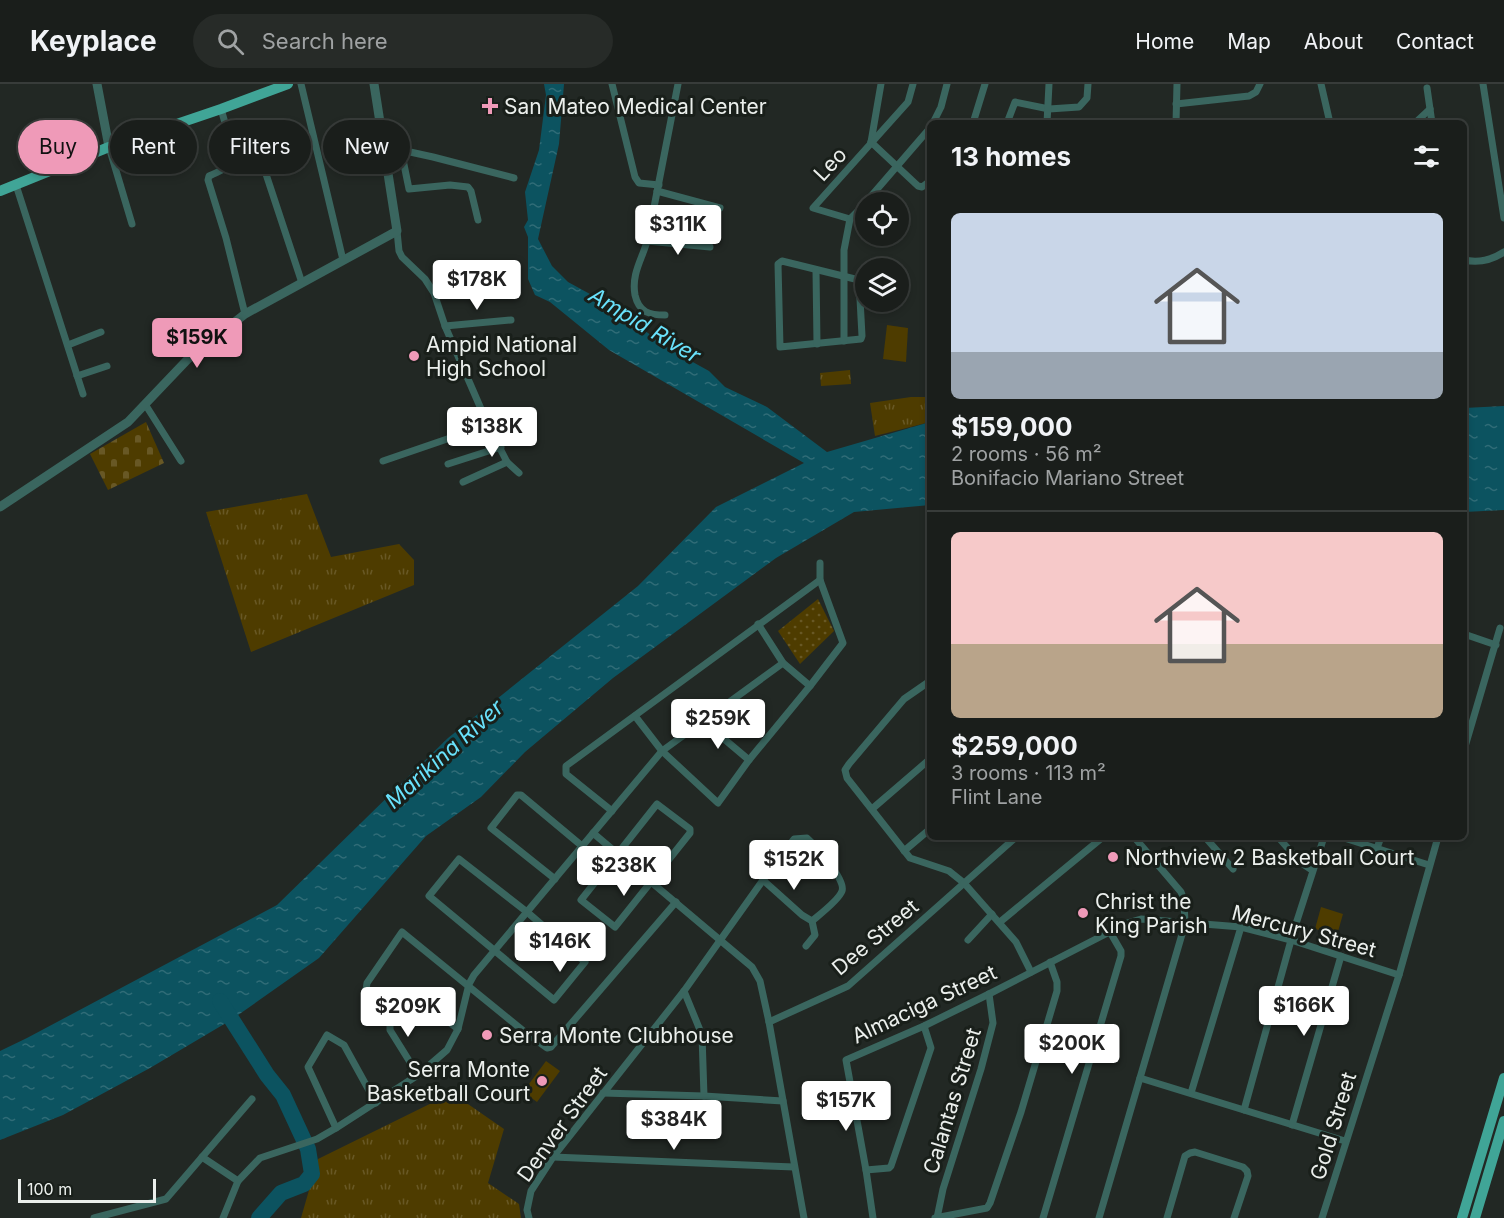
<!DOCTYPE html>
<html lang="en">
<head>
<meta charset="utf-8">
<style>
	:root { --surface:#1a1e1b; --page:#272b28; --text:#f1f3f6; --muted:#9fa2a3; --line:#383c3a; --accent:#ef9ab8 }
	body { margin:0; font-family:Inter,sans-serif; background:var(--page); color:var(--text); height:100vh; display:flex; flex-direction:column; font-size:22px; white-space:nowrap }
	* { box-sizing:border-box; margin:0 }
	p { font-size:20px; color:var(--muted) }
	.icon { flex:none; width:33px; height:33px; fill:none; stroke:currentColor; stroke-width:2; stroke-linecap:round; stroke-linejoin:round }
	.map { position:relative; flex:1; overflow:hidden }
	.side { position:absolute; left:927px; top:36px; width:540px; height:720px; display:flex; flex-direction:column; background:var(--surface); border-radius:9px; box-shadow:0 3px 9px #0003,0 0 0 2px var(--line) }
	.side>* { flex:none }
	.banner { position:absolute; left:18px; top:36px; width:570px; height:54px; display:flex; gap:12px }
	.buttons { position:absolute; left:855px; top:108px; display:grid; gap:12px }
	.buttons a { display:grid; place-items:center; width:54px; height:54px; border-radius:50%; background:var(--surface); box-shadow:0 3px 9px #0003,0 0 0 2px var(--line); font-size:30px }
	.scale { position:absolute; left:18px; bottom:15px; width:138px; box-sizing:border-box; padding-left:6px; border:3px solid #ebefec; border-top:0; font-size:16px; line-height:21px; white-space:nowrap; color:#ebefec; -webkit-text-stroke:4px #191f1a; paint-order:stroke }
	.price { position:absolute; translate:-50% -51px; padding:0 14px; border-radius:6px; background:#fff; color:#222; font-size:20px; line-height:39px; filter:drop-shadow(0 2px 3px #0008) }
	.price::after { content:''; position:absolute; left:50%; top:36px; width:18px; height:14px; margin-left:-9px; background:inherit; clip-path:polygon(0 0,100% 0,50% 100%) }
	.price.selected { background:var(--accent); color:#111 }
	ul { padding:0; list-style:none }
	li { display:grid; align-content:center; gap:12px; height:318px; padding:0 24px }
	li+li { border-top:2px solid var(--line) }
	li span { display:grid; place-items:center; height:186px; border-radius:9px; color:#555 }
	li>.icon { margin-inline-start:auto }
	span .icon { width:108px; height:108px; fill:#fffc; stroke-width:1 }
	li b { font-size:26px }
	h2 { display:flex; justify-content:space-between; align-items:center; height:72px; padding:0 24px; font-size:26px }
	.pill { padding:0 21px; border-radius:27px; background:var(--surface); box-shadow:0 3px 9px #0003,0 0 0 2px var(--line); font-size:21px; line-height:54px }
	.pill.selected { background:var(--accent); color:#111 }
	header { display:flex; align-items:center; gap:36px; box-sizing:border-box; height:84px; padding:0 30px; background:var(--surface); border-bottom:2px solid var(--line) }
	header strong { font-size:28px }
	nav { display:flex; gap:33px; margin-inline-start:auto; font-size:21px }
	.search { width:420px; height:54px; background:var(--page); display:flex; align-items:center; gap:15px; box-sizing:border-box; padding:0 21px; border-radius:33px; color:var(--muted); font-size:22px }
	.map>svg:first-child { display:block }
	.grass { fill:url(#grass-tufts) }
	.cemetery { fill:url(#cemetery-stones) }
	.park { fill:url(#park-dots) }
	.pitch { fill:#4e3c00 }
	.water { fill:url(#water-ripples) }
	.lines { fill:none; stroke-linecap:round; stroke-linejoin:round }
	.river { stroke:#0c5360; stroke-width:16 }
	.minor { stroke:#3a665f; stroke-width:7 }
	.tertiary { stroke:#3a665f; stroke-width:9 }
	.primary { stroke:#40a597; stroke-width:10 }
	.poi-dot { fill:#ef9ab8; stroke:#191f1a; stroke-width:2 }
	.labels { text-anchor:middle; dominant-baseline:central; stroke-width:6; stroke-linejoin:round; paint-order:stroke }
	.poi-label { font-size:21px; fill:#ebefec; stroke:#191f1a; text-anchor:start }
	.street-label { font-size:21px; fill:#ebefec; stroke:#191f1a }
	.water-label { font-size:22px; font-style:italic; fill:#69e2fc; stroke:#191f1a }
</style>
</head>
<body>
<header>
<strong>Keyplace</strong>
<div class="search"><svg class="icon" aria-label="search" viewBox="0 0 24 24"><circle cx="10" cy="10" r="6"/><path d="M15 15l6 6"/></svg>Search here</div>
<nav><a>Home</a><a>Map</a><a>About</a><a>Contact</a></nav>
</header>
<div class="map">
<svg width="1504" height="1134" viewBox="0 0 1504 1134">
	<defs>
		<pattern id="grass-tufts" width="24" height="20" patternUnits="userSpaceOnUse" patternTransform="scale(1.5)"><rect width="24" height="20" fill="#4e3c00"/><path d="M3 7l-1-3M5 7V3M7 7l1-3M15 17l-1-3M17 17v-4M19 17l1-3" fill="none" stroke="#685825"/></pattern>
		<pattern id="cemetery-stones" width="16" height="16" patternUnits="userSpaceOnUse" patternTransform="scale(1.5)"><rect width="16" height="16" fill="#4e3c00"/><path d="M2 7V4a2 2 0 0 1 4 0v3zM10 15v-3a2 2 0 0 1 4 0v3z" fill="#685825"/></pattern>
		<pattern id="park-dots" width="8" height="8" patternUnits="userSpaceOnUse" patternTransform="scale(1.5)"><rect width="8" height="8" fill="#4e3c00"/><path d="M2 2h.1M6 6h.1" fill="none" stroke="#685825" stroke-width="1.8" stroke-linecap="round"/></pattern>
		<pattern id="water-ripples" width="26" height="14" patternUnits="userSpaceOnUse" patternTransform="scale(1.5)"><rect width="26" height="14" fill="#0c5360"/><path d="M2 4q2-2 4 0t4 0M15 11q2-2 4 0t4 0" fill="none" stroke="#306c77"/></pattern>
	</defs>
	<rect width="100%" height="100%" fill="#222824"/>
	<g class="grass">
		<polygon points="850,286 851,300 821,302 820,289"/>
		<polygon points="911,313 930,313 930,338 875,352 870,319"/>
		<polygon points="307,410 331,473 399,460 414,476 414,501 251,568 206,428"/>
		<polygon points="452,1009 504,1045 488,1099 519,1120 521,1134 301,1134 318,1075"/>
	</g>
	<polygon class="cemetery" points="146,338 164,379 108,406 90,370"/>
	<polygon class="park" points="818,515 834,547 800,580 778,547"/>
	<g class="pitch">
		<polygon points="887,241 908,244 906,278 883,275"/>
		<polygon points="1321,823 1343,830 1337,851 1315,845"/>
		<polygon points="546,977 560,987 537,1018 523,1008"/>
	</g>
	<g class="water">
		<polygon points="544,0 564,0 559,60 538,155 552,182 568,198 610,221 671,266 709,287 725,303 767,323 827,368 930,338 930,421 854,428 776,474 613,594 525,668 481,713 426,752 319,874 231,936 150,984 63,1031 0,1056 0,967 27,954 277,821 448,654 638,502 716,423 804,379 609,266 550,218 535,211 528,195 528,153 524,143 528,136 525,108 539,66 546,11"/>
		<polygon points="1504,322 1504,426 1464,428 1464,324"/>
	</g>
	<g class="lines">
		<polyline class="river" points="220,917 267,991 283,1011 308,1065 312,1090 304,1100 281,1109 259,1134"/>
		<g class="minor">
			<polyline points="301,0 343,176"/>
			<polyline points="612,0 635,93 639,99 659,101"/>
			<polyline points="1321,0 1330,39"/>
			<polyline points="1483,0 1504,134"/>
			<polyline points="1427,4 1432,39"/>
			<polyline points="1176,20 1249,12 1256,8 1260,0"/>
			<polyline points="221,25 237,80"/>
			<polyline points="933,39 941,23 947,0"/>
			<polyline points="973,39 985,0"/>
			<polyline points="1007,39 1015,18 1049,25 1079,23 1087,14 1088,0"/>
			<polyline points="1047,39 1049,0"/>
			<polyline points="1176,39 1177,0"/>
			<polyline points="1415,39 1430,25"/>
			<polyline points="871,58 918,102 922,103 930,97"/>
			<polyline points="871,58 881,0"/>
			<polyline points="109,63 132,140"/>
			<polyline points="16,101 83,310"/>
			<polyline points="657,107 720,124"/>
			<polyline points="866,118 930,44"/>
			<polyline points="850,135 813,124 908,18 913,0"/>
			<polyline points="850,135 866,119"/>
			<polyline points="478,136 471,107 468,103 450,101 409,105 401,66 433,73 514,94"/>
			<polyline points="397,147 399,167 402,173 425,195 434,209 445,242 488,341 507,378 519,389"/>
			<polyline points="647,157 710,163"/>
			<path d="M1464,176C1478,179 1492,176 1504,168"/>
			<polygon points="782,177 859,196 862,252 861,255 780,263 778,180"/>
			<polyline points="816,186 817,260"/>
			<path d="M245,230L226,154L208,96L209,92C223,86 245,72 261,75L302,199"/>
			<path d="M665,231C650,231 639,229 635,211C631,189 643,174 648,154C658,103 668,51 678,0"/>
			<polyline points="445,242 511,236"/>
			<polyline points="844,257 844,166 850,135"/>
			<polyline points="68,261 101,248"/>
			<polyline points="77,292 107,282"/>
			<polyline points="145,320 181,377"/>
			<polyline points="383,377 488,341"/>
			<polyline points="448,380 501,363"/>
			<polyline points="463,398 507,378"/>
			<polyline points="758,540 783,579 810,602"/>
			<polyline points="1464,550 1496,561"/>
			<polyline points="930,597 904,615 849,680 845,686 847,694 910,774 949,787 964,799 1016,858 1031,888"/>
			<polyline points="635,632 662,667 718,719 749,676 810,602 843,559 820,496 820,479"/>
			<polyline points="704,638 749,676"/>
			<polyline points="1464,666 1500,544"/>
			<polygon points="657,720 690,745 690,749 615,843 581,816"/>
			<polyline points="872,725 930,675"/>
			<polyline points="612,727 566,690 566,682 820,496"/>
			<polyline points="593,749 752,883 760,897 769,938 804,1134"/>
			<polyline points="1205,753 1233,785"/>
			<polyline points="1278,753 1300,778 1312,786"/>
			<polyline points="1341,753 1429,781"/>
			<polyline points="1377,764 1381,753"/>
			<polyline points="904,767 930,745"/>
			<polygon points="459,775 527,828 585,878 554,916 429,812"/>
			<polyline points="555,795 491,744 517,711 521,711 582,762"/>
			<polyline points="763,796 802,831 812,837 815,851 806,862"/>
			<polyline points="1000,838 1103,753"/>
			<polyline points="968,856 992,830"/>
			<polyline points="684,907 702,951 704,1012"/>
			<polyline points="365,913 367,899 402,848 526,949 547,964 551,963 676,818"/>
			<polyline points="769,938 848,902 1016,753"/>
			<polyline points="418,991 390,946 390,941 411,913 415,912 458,945"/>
			<polyline points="1140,994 1345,1057"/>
			<polyline points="603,1009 704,1012 783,1017"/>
			<polyline points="1191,1009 1241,843"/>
			<polyline points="1244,1026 1293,849 1324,753"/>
			<polyline points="1292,1041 1341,872"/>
			<polyline points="336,1044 308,983 327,951 344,961 376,1019"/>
			<polyline points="202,1073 238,1097"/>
			<polyline points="553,1073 794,1083"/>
			<polyline points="866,1086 889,1084 891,1082 931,964 924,942"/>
			<polyline points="94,1134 166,1115 252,1015"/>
			<polyline points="223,1134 238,1097 260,1074 317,1055 336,1044 418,991 447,966 458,945 469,900 474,891 662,667 783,579"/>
			<path d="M529,1134L527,1126L531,1107L553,1073L684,907L763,796L794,755L807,754C816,762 846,796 842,807C839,816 819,831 812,837"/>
			<polyline points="873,1134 866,1086 846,976 924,942 989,910 1127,839 1141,835 1241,843 1291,856 1399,891"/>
			<polyline points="935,1134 987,1124 990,1119 1021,1028 1057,907 1057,898 1050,878"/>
			<polyline points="937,1134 943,1105 981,985 993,939 989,910"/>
			<polyline points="1043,1134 1121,872 1121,867 1110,848"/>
			<polyline points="1099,1134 1185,840 1184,816 1181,808 1134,753"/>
			<polyline points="1167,1134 1185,1072 1190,1069 1195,1068 1243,1083 1247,1087 1248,1092 1234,1134"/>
			<polyline points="1322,1134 1399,891 1438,753"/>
		</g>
		<g class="tertiary">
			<polyline points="97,0 109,63"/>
			<polyline points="0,423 128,338 188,275 245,230 397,147 374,0"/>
		</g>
		<g class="primary">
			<polyline points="0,107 109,63 221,25 288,0"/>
			<polyline points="1462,1134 1504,994"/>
			<polyline points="1475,1134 1504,1037"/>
		</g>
	</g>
	<g class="poi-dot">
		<path d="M487 13h6v6h6v6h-6v6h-6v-6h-6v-6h6z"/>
		<circle cx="414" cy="272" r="6"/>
		<circle cx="1113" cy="773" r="6"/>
		<circle cx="1083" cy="829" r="6"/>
		<circle cx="487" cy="951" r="6"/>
		<circle cx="542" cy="997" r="6"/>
	</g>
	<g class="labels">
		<g class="poi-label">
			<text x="504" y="22">San Mateo Medical Center</text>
			<text x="426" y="260">Ampid National<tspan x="426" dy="24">High School</tspan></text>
			<text x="1125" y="773">Northview 2 Basketball Court</text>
			<text x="1095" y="817">Christ the<tspan x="1095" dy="24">King Parish</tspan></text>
			<text x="499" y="951">Serra Monte Clubhouse</text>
			<text x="530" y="985" text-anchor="end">Serra Monte<tspan x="530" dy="24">Basketball Court</tspan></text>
		</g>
		<g class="street-label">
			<text transform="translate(830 80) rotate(-47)">Leo</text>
			<text transform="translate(1304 847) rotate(15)">Mercury Street</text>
			<text transform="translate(875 853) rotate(-40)">Dee Street</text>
			<text transform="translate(924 920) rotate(-25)">Almaciga Street</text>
			<text transform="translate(952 1017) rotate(-73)">Calantas Street</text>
			<text transform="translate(562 1040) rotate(-54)">Denver Street</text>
			<text transform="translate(1333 1042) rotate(-73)">Gold Street</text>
		</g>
		<g class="water-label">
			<text transform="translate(645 241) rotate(31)">Ampid River</text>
			<text transform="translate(444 670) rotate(-42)">Marikina River</text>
		</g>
	</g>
</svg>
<div class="buttons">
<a><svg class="icon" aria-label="locate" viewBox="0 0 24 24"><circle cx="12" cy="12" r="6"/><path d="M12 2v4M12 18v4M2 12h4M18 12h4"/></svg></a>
<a><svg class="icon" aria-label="layers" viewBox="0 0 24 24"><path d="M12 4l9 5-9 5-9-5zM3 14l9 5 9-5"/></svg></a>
</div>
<div class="scale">100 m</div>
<b class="price" style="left:678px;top:172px">$311K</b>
<b class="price" style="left:477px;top:227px">$178K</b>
<b class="price selected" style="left:197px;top:285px">$159K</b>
<b class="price" style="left:492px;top:374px">$138K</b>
<b class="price" style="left:718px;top:666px">$259K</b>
<b class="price" style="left:794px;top:807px">$152K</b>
<b class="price" style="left:624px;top:813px">$238K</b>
<b class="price" style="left:560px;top:889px">$146K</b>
<b class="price" style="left:1304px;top:953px">$166K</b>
<b class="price" style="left:408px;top:954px">$209K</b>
<b class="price" style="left:1072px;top:991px">$200K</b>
<b class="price" style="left:846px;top:1048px">$157K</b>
<b class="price" style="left:674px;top:1067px">$384K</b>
<div class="banner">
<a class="pill selected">Buy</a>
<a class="pill">Rent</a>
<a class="pill">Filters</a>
<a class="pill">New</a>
</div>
<section class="side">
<h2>13 homes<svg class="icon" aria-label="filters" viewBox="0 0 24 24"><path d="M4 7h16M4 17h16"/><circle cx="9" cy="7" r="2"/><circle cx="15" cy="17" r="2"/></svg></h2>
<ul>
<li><span style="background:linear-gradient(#c9d6e8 75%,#9aa5b1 0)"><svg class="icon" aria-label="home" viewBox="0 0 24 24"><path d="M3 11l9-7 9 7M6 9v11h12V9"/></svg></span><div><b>$159,000</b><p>2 rooms · 56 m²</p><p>Bonifacio Mariano Street</p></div></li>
<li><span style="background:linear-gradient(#f6c9c9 60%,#b9a48a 0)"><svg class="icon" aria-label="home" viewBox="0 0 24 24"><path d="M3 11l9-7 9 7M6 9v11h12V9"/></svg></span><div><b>$259,000</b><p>3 rooms · 113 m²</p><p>Flint Lane</p></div></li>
</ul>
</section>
</div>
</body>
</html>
